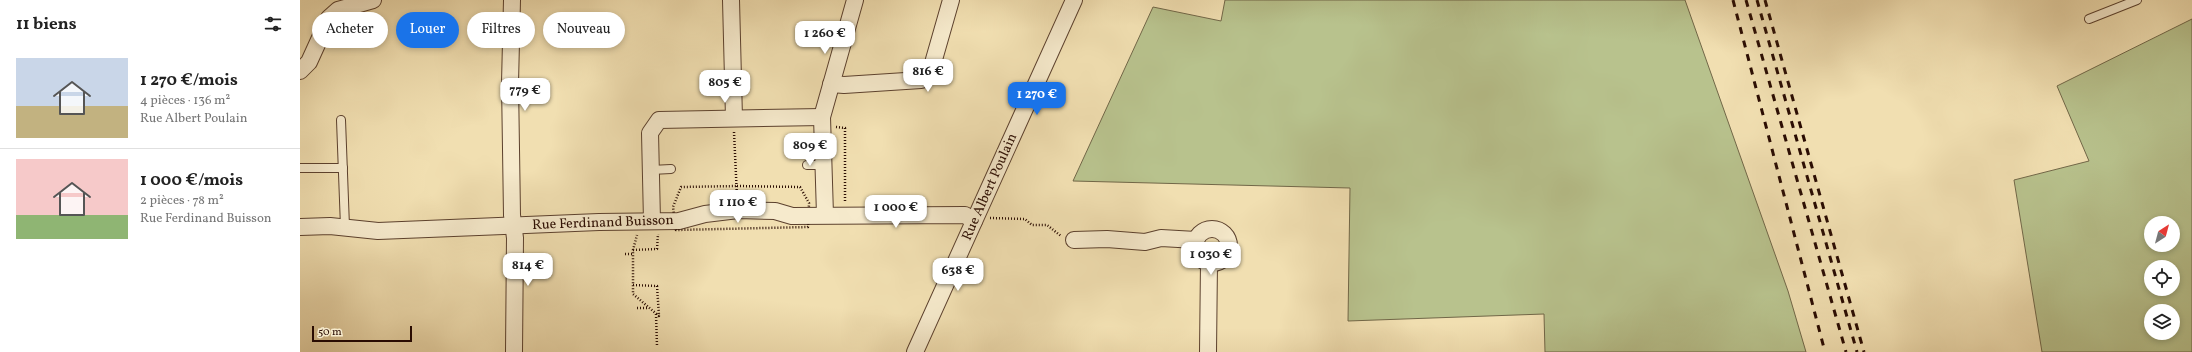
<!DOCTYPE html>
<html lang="fr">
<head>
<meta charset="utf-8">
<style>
	:root { --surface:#fff; --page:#f6f6f6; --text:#222; --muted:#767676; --line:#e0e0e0; --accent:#1a73e8 }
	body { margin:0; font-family:Vollkorn,serif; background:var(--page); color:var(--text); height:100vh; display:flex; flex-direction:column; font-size:15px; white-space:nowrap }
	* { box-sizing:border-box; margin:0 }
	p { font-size:13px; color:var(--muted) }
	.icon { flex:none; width:22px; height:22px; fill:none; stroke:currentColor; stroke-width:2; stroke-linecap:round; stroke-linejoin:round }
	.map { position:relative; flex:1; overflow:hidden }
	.details { display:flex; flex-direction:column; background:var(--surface); width:300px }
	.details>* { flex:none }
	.top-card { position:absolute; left:12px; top:12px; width:380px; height:36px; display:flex; gap:8px }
	.needle { width:26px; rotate:36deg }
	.buttons { position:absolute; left:1844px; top:216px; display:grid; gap:8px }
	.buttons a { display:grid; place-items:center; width:36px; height:36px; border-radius:50%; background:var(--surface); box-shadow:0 2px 6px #0003; font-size:20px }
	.scale { position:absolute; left:12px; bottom:10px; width:100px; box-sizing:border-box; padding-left:4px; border:2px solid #2a0c02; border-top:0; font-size:11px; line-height:14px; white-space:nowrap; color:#2a0c02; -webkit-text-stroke:3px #f6eacc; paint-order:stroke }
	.price { position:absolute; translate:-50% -34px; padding:0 9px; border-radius:8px; background:#fff; color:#222; font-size:13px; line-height:26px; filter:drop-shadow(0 1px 2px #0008) }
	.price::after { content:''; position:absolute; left:50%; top:24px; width:12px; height:9px; margin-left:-6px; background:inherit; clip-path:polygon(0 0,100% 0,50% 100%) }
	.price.selected { background:var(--accent); color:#fff }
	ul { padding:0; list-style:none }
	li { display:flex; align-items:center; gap:12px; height:100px; padding:0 16px }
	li+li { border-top:1px solid var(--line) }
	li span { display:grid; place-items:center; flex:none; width:112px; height:80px; border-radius:0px; color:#555 }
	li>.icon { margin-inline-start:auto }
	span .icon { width:48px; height:48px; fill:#fffc; stroke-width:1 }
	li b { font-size:17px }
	h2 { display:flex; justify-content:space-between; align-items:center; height:48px; padding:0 16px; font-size:17px }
	.pill { padding:0 14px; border-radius:18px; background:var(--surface); box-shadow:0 2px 6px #0003; font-size:14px; line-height:36px }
	.pill.selected { background:var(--accent); color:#fff }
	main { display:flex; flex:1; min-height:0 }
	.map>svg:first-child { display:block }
	.green { fill:#b8c28d; stroke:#716748; fill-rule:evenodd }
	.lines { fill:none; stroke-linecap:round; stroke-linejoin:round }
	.service-casing { stroke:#5c412e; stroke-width:10 }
	.minor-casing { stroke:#5c412e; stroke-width:18 }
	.path { stroke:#2a0c02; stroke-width:2.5; stroke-dasharray:1 2; stroke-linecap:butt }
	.service { stroke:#f6eacc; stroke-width:8 }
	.minor { stroke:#f6eacc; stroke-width:16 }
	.rail { stroke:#2a0c02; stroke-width:3; stroke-dasharray:7 7; stroke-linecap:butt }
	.labels { text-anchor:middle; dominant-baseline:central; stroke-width:3.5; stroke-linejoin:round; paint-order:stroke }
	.street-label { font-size:14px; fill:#2a0c02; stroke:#f6eacc }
</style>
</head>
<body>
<main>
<section class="details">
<h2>11 biens<svg class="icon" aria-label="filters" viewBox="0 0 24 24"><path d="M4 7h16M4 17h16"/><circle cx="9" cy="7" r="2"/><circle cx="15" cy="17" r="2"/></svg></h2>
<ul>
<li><span style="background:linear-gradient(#c9d6e8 60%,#c2b280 0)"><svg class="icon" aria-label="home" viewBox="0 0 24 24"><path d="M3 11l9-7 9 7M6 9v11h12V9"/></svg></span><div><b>1 270 €/mois</b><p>4 pièces · 136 m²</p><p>Rue Albert Poulain</p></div></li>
<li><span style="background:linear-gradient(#f6c9c9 70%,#8fb573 0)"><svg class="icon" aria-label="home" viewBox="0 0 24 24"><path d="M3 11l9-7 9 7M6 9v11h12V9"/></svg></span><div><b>1 000 €/mois</b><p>2 pièces · 78 m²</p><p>Rue Ferdinand Buisson</p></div></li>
</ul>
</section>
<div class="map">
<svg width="1892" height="352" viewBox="0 0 1892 352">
	<rect width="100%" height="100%" fill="#f1dfb1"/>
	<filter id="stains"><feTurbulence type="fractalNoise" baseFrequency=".005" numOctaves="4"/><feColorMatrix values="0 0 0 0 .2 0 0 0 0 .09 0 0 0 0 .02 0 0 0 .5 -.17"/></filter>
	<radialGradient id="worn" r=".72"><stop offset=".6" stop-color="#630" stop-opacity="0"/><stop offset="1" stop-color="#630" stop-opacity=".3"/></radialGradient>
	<g class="green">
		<polygon points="925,0 1385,0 1488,291 1506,352 1245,352 1244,314 1048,321 1050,188 773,181 853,7 921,21"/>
		<path d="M1892,19V352H1742L1714,180L1789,161L1757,86ZM1851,223H1873V245H1851ZM1851,267H1873V289H1851ZM1851,311H1873V333H1851Z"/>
	</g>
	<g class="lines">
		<defs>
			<g id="service">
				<polyline points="1789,19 1837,0"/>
				<polyline points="41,120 45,227"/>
				<polyline points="507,165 524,165"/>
				<polyline points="0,168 43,168"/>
				<polyline points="351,170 371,169"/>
			</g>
			<g id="minor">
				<polyline points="212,0 210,83 212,215 215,238 214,352"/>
				<polyline points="431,0 434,118"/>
				<polyline points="0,71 9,62 29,18 38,10 73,0"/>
				<polyline points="531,84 544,85 621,80 629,77 651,0"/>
				<polyline points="525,215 522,117 555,0"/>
				<polyline points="352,221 350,133 359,120 522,117"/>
				<polyline points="0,227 30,226 78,231 299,222 379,221 405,214 438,210 475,211 492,216 665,215 674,221"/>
				<circle cx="912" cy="246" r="17"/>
				<polyline points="774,240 807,239 845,242 861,238 896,240"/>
				<polyline points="615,352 774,0"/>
				<polyline points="908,352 909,262"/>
			</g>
		</defs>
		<use href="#service" class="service-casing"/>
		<use href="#minor" class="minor-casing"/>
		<g class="path">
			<polyline points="536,127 545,128 545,202"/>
			<polyline points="434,132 437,197"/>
			<polygon points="437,186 500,187 509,203 508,227 376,230 373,207 381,187"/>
			<polyline points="690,218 725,219 732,225 747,225 761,236"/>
			<polyline points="333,250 357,249 358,234"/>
			<polyline points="325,254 333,254"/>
			<polyline points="333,285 357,286 359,316 333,294 333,250 337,235"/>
			<polyline points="337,308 349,308"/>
			<polyline points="356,314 357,346"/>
		</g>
		<use href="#service" class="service"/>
		<use href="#minor" class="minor"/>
		<g class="rail">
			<polyline points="1433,0 1525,352"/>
			<polyline points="1446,0 1546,352"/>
			<polyline points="1457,0 1557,352"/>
			<polyline points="1465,0 1564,352"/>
		</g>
	</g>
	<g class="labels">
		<g class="street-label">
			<text transform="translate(690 187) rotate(-66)">Rue Albert Poulain</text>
			<text transform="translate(303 223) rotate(-2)">Rue Ferdinand Buisson</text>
		</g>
	</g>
	<rect width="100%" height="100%" filter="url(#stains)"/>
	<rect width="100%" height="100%" fill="url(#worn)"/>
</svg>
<div class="buttons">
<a><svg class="needle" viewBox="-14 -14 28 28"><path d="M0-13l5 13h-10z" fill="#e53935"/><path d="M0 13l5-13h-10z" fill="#767676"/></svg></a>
<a><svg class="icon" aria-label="locate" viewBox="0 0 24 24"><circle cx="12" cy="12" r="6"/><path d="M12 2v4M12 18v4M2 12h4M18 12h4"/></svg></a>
<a><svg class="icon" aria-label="layers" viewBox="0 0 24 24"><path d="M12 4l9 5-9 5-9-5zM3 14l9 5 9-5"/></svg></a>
</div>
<div class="scale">50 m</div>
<b class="price" style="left:525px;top:55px">1 260 €</b>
<b class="price" style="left:628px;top:93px">816 €</b>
<b class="price" style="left:425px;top:104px">805 €</b>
<b class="price" style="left:225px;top:112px">779 €</b>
<b class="price selected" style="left:737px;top:116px">1 270 €</b>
<b class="price" style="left:510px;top:167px">809 €</b>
<b class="price" style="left:438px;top:224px">1 110 €</b>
<b class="price" style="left:596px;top:229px">1 000 €</b>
<b class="price" style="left:911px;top:276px">1 030 €</b>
<b class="price" style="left:228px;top:287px">814 €</b>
<b class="price" style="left:658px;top:292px">638 €</b>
<div class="top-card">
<a class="pill">Acheter</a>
<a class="pill selected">Louer</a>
<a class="pill">Filtres</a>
<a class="pill">Nouveau</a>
</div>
</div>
</main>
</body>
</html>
